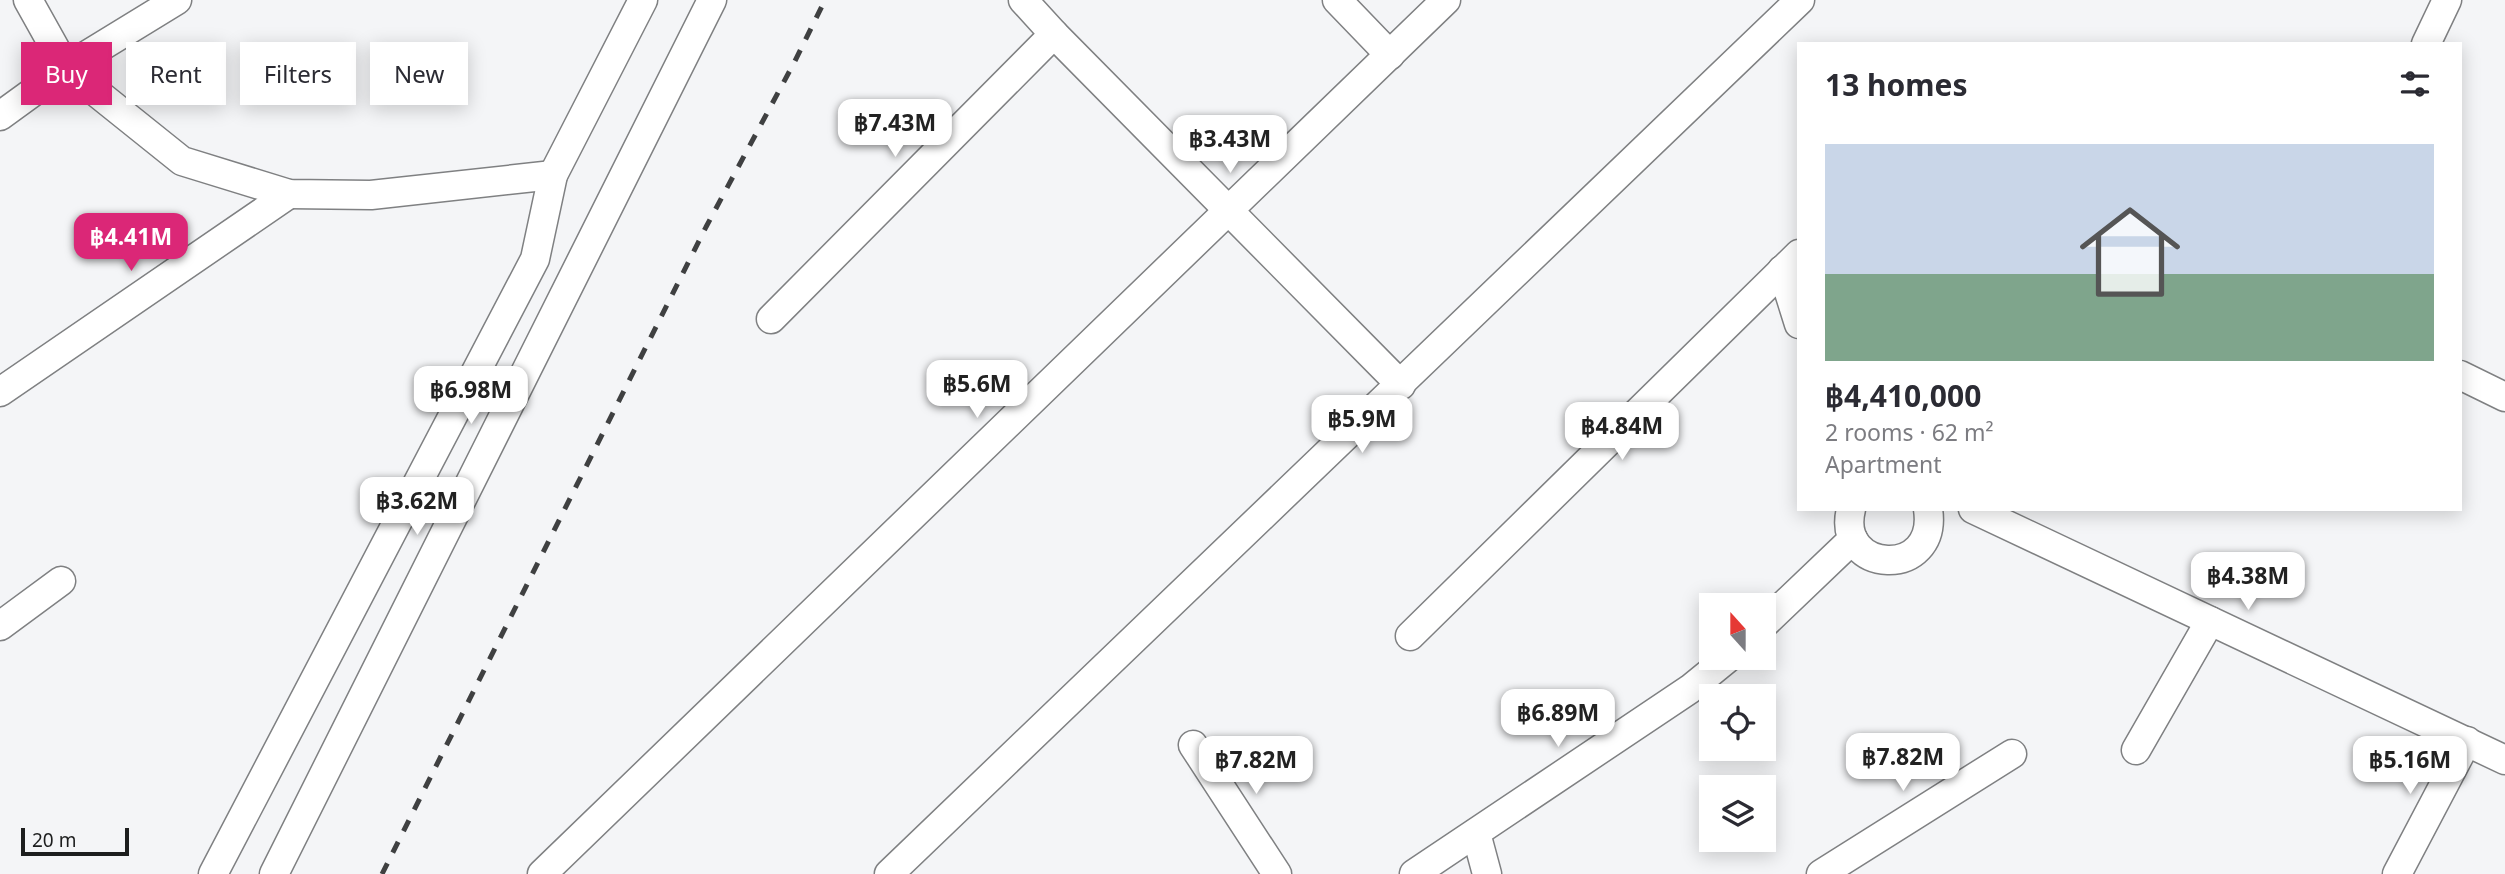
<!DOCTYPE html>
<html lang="en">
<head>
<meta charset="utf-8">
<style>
	:root { --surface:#fff; --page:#f2f2f3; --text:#2b2b33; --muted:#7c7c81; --line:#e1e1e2; --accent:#db2777 }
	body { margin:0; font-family:"Noto Sans",sans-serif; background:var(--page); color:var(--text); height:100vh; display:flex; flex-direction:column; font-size:26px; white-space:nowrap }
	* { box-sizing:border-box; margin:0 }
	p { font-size:23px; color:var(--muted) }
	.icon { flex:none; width:38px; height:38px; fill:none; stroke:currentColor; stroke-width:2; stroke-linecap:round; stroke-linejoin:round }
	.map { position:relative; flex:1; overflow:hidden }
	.side { position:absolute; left:1797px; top:42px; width:665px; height:469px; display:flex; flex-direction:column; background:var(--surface); border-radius:0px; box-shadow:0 4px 18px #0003 }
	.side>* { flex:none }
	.top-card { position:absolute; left:21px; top:42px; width:665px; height:63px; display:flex; gap:14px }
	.needle { width:46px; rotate:339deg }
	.controls { position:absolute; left:1699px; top:593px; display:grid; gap:14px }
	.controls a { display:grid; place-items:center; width:77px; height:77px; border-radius:0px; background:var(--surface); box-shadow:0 4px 18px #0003; font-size:35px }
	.scale { position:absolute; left:21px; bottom:18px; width:108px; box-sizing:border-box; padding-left:7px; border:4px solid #1d1e1e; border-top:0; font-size:19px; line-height:24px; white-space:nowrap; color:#1d1e1e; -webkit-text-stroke:5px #f4f5f7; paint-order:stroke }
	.price { position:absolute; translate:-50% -60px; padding:0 16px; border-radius:14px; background:#fff; color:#222; font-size:23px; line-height:46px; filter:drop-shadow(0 2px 4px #0008) }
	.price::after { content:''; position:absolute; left:50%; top:42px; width:21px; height:16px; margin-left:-10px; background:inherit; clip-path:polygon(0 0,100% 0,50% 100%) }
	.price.active { background:var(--accent); color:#fff }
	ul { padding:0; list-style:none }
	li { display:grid; align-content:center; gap:14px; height:371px; padding:0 28px }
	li+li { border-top:2px solid var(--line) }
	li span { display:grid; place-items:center; height:217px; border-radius:0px; color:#555 }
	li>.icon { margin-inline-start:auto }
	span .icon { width:126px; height:126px; fill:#fffc; stroke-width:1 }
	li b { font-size:30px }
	h2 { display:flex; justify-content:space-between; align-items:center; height:84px; padding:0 28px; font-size:30px }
	.chip { padding:0 24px; border-radius:0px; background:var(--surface); box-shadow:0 4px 18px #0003; font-size:24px; line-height:63px }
	.chip.active { background:var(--accent); color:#fff }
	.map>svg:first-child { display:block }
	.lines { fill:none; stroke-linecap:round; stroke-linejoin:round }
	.street-casing { stroke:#7f8082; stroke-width:31 }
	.street { stroke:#fff; stroke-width:28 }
	.rail { stroke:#3f4041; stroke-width:5; stroke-dasharray:12 12; stroke-linecap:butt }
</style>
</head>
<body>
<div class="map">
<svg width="2505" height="874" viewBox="0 0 2505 874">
	<rect width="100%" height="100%" fill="#f4f5f7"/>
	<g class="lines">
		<defs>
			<g id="street">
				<polyline points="28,0 66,68 182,161 289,194 371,195 553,175"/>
				<polyline points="1023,0 1054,34 1401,385"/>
				<polyline points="1337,0 1390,55"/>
				<polyline points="2426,44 2447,0"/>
				<polyline points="0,116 66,68 177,0"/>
				<polyline points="1782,270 1799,324"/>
				<polyline points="771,319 1054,34"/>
				<polyline points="2460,375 2505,397"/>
				<polyline points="0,392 289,194"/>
				<path d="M1851,509C1835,574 1939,580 1928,509"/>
				<polyline points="1973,509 2505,760"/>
				<polyline points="1764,624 1853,539"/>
				<polyline points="0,626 61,581"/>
				<polyline points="1410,636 1799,254"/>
				<polyline points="1193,745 1277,874"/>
				<polyline points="2136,750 2210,621"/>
				<polyline points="1476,833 1487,874"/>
				<polyline points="213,874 535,259 553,175 643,0"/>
				<polyline points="274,874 712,0"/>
				<polyline points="542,874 1446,0"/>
				<polyline points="889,874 1800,0"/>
				<polyline points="1414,874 1690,689 1728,658"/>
				<polyline points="1821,874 2012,754"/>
				<polyline points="2397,874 2467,741"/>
			</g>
		</defs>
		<use href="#street" class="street-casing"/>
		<use href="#street" class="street"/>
		<polyline class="rail" points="382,874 706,227 795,61 825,0"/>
	</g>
</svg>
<div class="controls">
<a><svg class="needle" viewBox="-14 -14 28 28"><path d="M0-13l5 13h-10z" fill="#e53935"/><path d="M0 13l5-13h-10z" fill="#7c7c81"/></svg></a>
<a><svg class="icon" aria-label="locate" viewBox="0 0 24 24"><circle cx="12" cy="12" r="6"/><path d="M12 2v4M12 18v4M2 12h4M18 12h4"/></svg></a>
<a><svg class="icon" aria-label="layers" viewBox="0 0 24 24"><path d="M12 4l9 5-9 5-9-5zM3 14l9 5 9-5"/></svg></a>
</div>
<div class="scale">20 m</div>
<b class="price" style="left:895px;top:159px">฿7.43M</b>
<b class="price" style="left:1230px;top:175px">฿3.43M</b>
<b class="price active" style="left:131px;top:273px">฿4.41M</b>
<b class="price" style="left:977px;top:420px">฿5.6M</b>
<b class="price" style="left:471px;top:426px">฿6.98M</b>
<b class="price" style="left:1362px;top:455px">฿5.9M</b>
<b class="price" style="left:1622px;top:462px">฿4.84M</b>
<b class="price" style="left:417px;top:537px">฿3.62M</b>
<b class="price" style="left:2248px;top:612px">฿4.38M</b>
<b class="price" style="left:1558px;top:749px">฿6.89M</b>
<b class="price" style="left:1903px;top:793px">฿7.82M</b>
<b class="price" style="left:1256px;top:796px">฿7.82M</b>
<b class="price" style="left:2410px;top:796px">฿5.16M</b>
<div class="top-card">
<a class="chip active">Buy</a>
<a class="chip">Rent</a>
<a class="chip">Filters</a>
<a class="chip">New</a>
</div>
<section class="side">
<h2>13 homes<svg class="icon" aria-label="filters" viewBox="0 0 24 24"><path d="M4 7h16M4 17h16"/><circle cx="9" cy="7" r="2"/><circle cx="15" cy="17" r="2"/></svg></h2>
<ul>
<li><span style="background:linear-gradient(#c9d6e8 60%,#7fa58c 0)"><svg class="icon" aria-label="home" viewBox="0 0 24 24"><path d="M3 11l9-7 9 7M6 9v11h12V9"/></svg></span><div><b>฿4,410,000</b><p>2 rooms · 62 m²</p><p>Apartment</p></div></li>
</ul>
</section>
</div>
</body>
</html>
